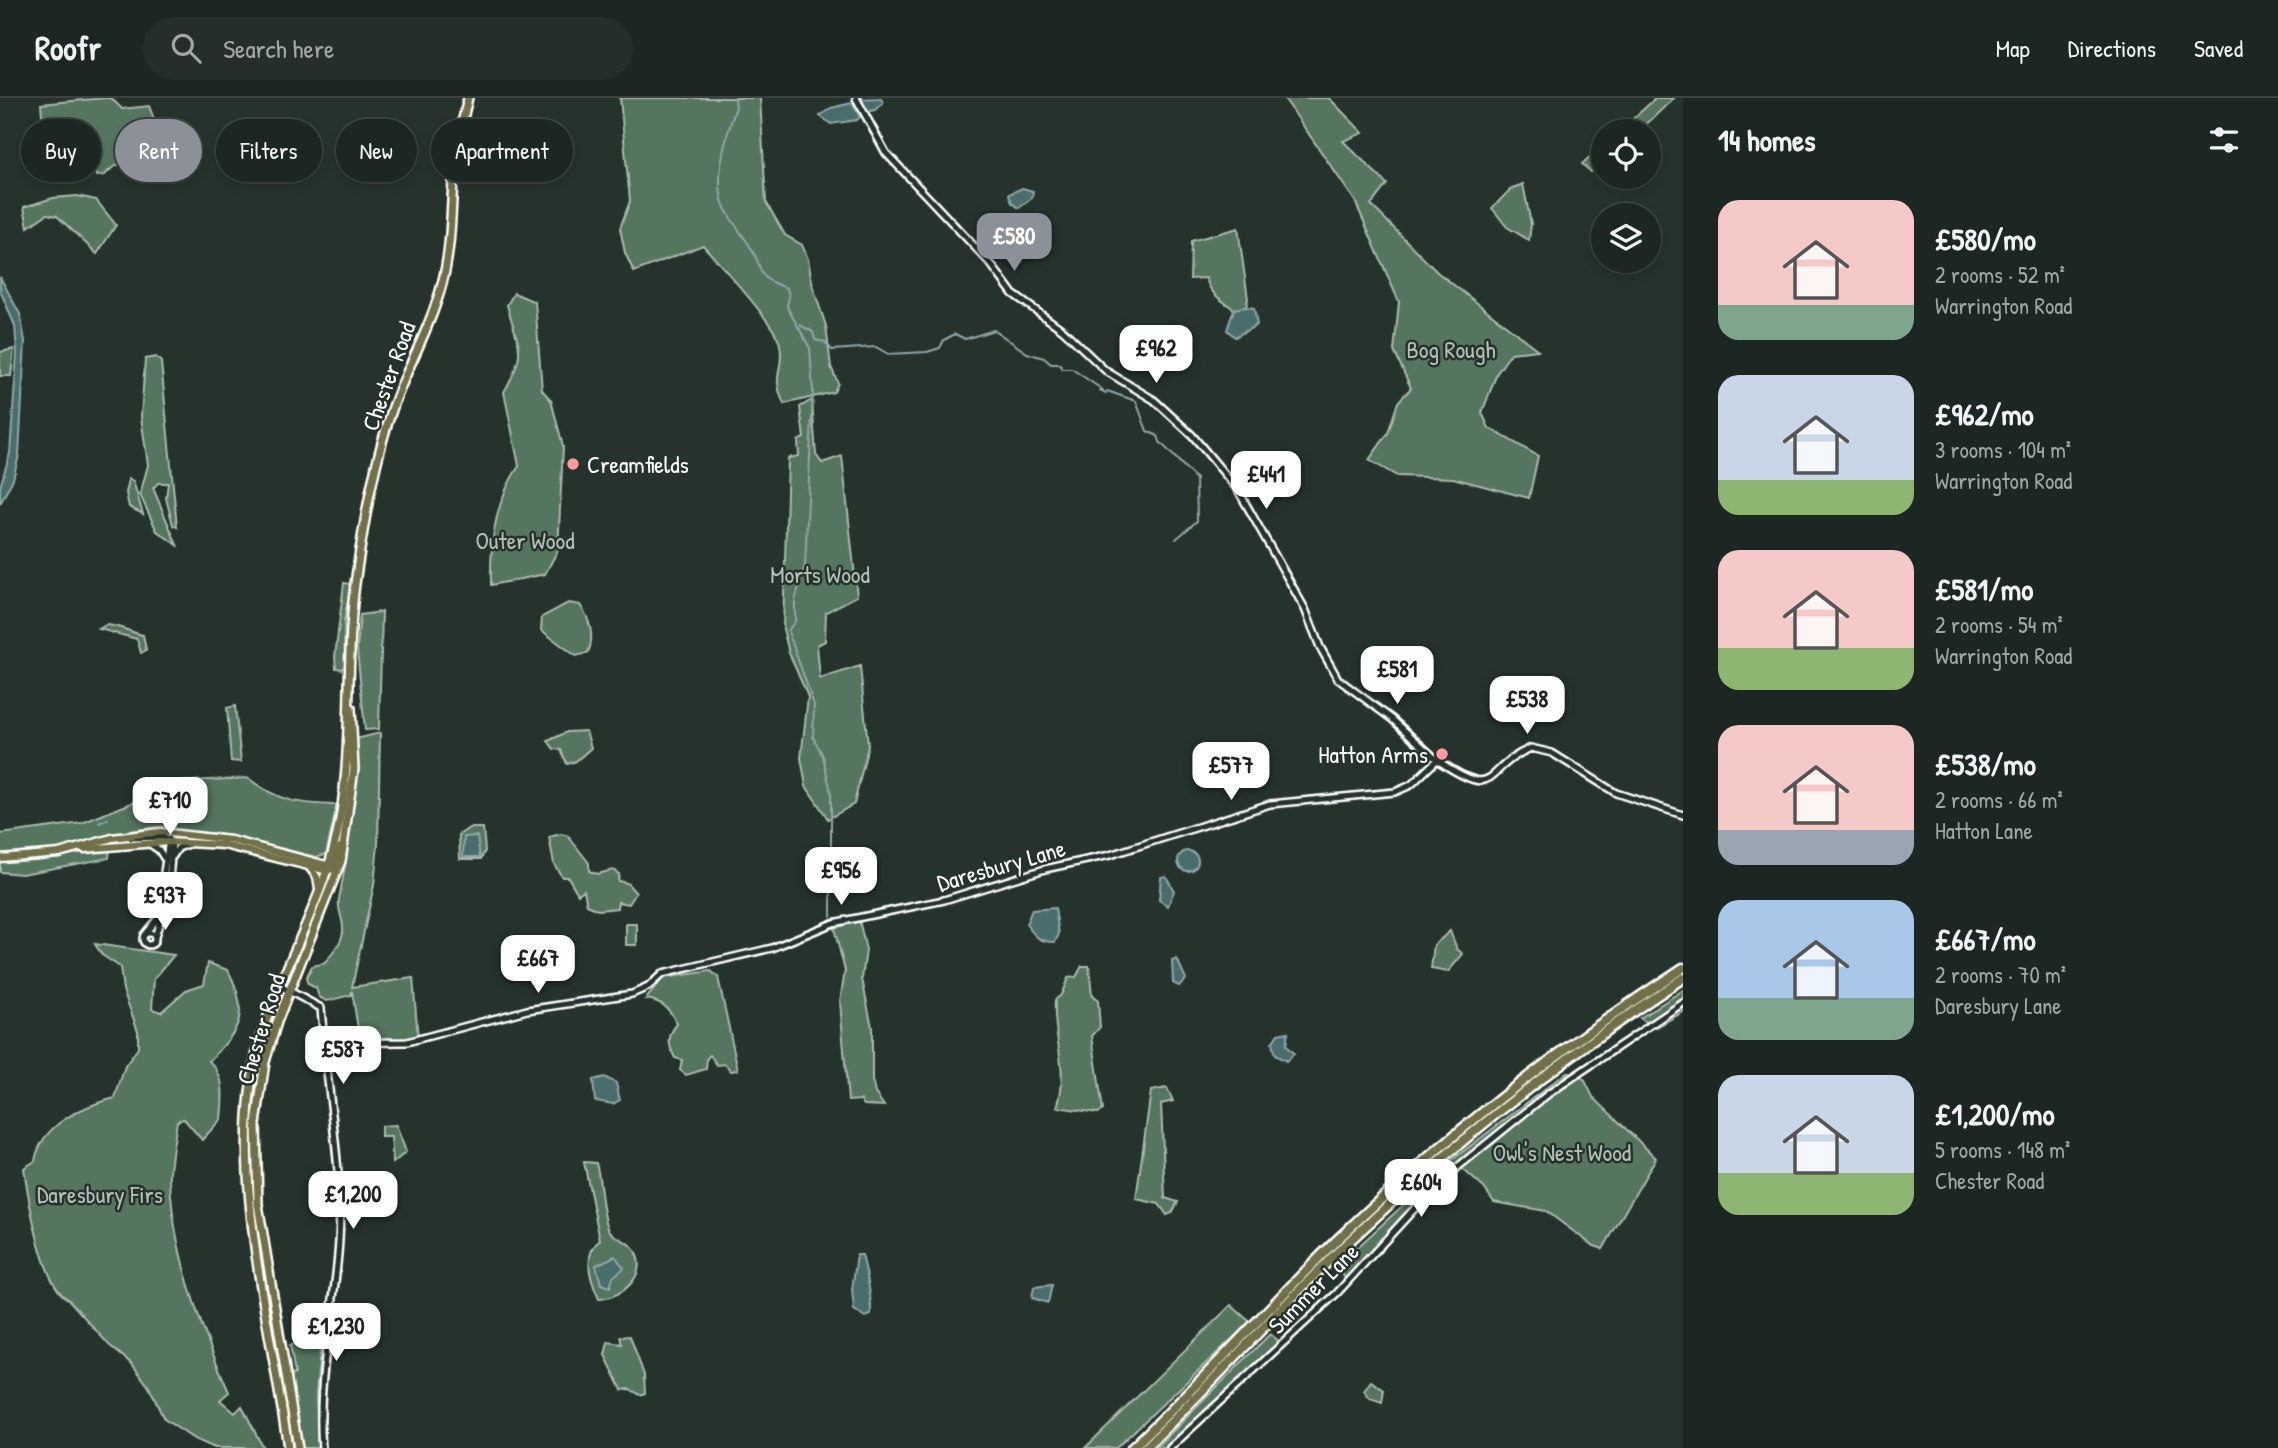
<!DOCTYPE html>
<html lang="en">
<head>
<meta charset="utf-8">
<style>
	:root { --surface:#1c2622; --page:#252e2a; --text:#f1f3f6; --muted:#a0a5a5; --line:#3a4340; --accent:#8c9099 }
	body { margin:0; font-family:"Patrick Hand",sans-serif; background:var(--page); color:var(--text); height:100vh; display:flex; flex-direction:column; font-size:26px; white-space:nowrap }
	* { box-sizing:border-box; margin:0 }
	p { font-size:23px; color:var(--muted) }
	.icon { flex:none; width:38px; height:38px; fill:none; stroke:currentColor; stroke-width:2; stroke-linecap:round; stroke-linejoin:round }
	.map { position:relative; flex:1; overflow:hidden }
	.details { display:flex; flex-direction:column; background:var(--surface); width:595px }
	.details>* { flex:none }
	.guide { position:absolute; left:21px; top:21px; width:665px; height:63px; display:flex; gap:14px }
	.tools { position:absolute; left:1591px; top:21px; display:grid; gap:14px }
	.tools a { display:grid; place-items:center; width:70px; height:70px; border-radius:50%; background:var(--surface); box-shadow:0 4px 10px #0003,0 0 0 2px var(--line); font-size:35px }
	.price { position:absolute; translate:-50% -60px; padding:0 16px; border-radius:14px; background:#fff; color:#222; font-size:23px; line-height:46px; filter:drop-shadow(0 2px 4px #0008) }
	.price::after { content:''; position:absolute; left:50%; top:42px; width:21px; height:16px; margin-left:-10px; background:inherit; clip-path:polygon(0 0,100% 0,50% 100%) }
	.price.on { background:var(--accent); color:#fff }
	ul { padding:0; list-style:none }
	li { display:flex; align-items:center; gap:21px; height:175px; padding:0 35px }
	li span { display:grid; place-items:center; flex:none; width:196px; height:140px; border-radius:21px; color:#555 }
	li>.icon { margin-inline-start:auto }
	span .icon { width:84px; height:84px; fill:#fffc; stroke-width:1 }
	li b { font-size:30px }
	h2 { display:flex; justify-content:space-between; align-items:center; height:84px; padding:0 35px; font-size:30px }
	.tag { padding:0 24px; border-radius:32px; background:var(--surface); box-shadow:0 4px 10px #0003,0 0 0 2px var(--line); font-size:24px; line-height:63px }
	.tag.on { background:var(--accent); color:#fff }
	header { display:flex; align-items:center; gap:42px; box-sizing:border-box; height:98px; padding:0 35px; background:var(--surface); border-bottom:2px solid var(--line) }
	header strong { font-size:33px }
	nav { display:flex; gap:38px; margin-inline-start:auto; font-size:24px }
	.search { width:490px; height:63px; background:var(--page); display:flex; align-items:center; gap:18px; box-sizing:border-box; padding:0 24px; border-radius:38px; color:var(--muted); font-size:26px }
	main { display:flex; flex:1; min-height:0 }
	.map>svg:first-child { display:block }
	.green { fill:#54745e; stroke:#aabaae; stroke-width:2 }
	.water { fill:#496d6d; stroke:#92a7a7; stroke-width:2 }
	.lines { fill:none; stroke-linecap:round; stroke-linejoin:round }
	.stream { stroke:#92a7a7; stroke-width:2 }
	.tertiary-casing { stroke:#fff; stroke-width:10 }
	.secondary-casing { stroke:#fff; stroke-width:10 }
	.primary-casing { stroke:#fff; stroke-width:11 }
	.trunk-casing { stroke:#fff; stroke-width:12 }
	.motorway-casing { stroke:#fff; stroke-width:13 }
	.tertiary { stroke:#26332d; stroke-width:5 }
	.secondary { stroke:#26332d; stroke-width:5 }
	.primary { stroke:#71704a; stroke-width:6 }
	.trunk { stroke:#71704a; stroke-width:7 }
	.motorway { stroke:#71704a; stroke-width:8 }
	.poi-dot { fill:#ff9aa2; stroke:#26332d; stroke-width:2.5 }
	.labels { text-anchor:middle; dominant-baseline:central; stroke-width:5; stroke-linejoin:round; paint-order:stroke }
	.park-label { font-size:24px; fill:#b2c0b7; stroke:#26332d }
	.street-label { font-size:24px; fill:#fff; stroke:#26332d }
	.poi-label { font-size:24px; fill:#fff; stroke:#26332d; text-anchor:start }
</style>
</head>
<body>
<header>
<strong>Roofr</strong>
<div class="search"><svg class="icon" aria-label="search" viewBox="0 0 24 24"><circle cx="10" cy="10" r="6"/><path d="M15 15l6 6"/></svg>Search here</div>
<nav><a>Map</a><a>Directions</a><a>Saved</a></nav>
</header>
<main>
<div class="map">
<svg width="1683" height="1350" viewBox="0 0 1683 1350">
	<rect width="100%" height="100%" fill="#26332d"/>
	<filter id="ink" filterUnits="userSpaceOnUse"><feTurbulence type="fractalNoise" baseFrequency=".0143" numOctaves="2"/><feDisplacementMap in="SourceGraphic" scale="14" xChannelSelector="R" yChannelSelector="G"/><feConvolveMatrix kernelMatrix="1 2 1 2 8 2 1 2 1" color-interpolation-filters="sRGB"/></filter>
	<g filter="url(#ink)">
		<g class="green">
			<path d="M104,0H111L122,11L149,8L167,55C148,71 121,56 105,77L97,78L94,61H46L41,6Z"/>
			<path d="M620,0H760L766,104L785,137L802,147L808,161L813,189L826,228L831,269L838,285L834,294L784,306C770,275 785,272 780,247C777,227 719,166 703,147L634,174L625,155L620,130L630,103Z"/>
			<polygon points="1284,0 1329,0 1363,35 1343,43 1387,86 1371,107 1437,174 1538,252 1511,255 1497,275 1482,315 1489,330 1538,358 1529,400 1453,380 1397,378 1369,362 1388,335 1398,304 1411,290 1394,253 1399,204 1355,103"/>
			<polygon points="1656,0 1674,0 1639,33 1619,33"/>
			<polygon points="1603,47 1603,64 1591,74 1582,66"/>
			<polygon points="1523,86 1531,126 1529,142 1507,129 1492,110 1511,91"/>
			<polygon points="77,98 96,102 116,127 97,156 57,118 47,116 28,129 24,109 53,100"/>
			<path d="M1238,130L1248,201L1246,209L1234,211C1221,202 1210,196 1206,180L1190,181L1191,143Z"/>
			<path d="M514,195L535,204L542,292L551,302L563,348L558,452L545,476L491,487C490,444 495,403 519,368L504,294C528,252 519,251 507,207Z"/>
			<polygon points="14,251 11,278 0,278 0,254"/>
			<polygon points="156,259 161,264 177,429 173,427 166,400 168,385 158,385 153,390 177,447 157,433 140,397 148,367 141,319 145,261"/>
			<polygon points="812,302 816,357 822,365 842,358 857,498 826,514 825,543 817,547 820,581 860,568 868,648 854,706 828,721 806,688 801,660 808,599 789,555 783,531 788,360 799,358 798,343 804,340 800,309"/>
			<polygon points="129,381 133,383 143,416 129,409 126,395"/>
			<polygon points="344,485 351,486 344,523 345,568 342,571 336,570 335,559"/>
			<path d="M568,505L580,507C590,521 595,539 588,555L576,558L541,532L542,519Z"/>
			<polygon points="382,514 379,631 365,632 357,551 360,517"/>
			<path d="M106,527C121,528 130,534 143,537L146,552L141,555L137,541L99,531Z"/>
			<polygon points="235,608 241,664 231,663 227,610"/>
			<polygon points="586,633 591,650 576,663 567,666 561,652 554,651 548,643 567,634"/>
			<path d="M380,635L378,746L374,787L352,889L413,880L418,941L360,944L352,893L351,897L327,903L319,899L316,890L308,886L306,880L312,868L325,865C332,856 342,845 343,833C344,822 337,812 339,801C350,748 356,695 356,641Z"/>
			<path d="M248,680C279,704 298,706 337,707L326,756L316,759L244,741L176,732L173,728C113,729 59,760 0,760V736L82,725L149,698L152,685Z"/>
			<polygon points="469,730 483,730 485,753 481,761 460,761 459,737"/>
			<polygon points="561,736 568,738 589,765 589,773 597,776 613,772 619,776 618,783 627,785 636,795 629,806 618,804 617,810 598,812 587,807 584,792 578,796 568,779 562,779 554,766 549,739"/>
			<polygon points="110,750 109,760 22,776 0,774 0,764 39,762"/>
			<polygon points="859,822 866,852 862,881 872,929 872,982 875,995 884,1008 864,1007 861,1002 848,1003 840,903 845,873 834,830"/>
			<rect x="626" y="826" width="11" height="21"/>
			<polygon points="1450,833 1457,851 1463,856 1448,874 1431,871 1434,847"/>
			<path d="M95,846L174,857L154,881L152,911L161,914L186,892L204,886L208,865L228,872C250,915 241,931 209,963C226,977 223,1000 221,1021L202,1042L184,1021L177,1023C175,1039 169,1068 170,1082C173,1155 200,1228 229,1294L220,1302L235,1315L242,1308L263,1350H215L194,1341L164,1321L149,1289L132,1266L109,1247L68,1201C42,1188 28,1099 24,1070L35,1063C41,1027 82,1008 115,1000L125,968L138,950V933L123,892L120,869L102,857Z"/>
			<path d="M1082,868H1089L1092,898L1098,903L1100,929L1092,938L1103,1012L1098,1015L1057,1009C1070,971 1052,940 1055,902L1061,897L1068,880L1076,879Z"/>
			<path d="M711,873L718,879L738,972L731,973L725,966L717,967L710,957L707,960L706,971L686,977L680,972L682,962L675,960C668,947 667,938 677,926C669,910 664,904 646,901L663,880Z"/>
			<polygon points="1683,892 1683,914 1655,930 1640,920"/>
			<polygon points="1567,974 1584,981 1593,999 1656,1060 1603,1151 1592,1147 1546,1113 1494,1104 1484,1090 1457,1066 1399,1122 1347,1182 1336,1169 1452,1062"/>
			<polygon points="1167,990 1173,1003 1161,1006 1165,1100 1178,1104 1172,1115 1167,1117 1159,1106 1136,1101 1151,993"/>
			<polygon points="396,1027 406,1054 393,1065 391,1039 381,1039 381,1028"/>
			<path d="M584,1064L596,1065C602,1085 600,1110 608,1130C612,1140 626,1141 633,1150C651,1175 623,1200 599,1201C591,1184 581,1157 600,1142Z"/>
			<polygon points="1231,1207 1250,1224 1116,1350 1085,1350"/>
			<polygon points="1270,1236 1280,1244 1278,1247 1167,1350 1156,1350"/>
			<polygon points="630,1238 644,1277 645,1295 640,1297 630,1291 622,1292 605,1257 608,1244 622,1246 620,1239"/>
			<polygon points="321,1242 316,1296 318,1350 302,1350 290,1278 295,1276 290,1247"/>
			<polygon points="1371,1283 1384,1292 1382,1305 1370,1301 1364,1293"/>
		</g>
		<g class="water">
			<polygon points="881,0 883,5 875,12 866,14 860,1"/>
			<polygon points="852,5 860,19 857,22 831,26 820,18 831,10"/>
			<polygon points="1022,90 1033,93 1032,100 1019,110 1012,105 1009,96"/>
			<polygon points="0,179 20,216 25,243 19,357 13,381 0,406 0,389 10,355 17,255 15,228 0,192"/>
			<polygon points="1246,209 1254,210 1257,227 1235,239 1227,232 1234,211"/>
			<polygon points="477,738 480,759 463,759 464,739"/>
			<circle cx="1188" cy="763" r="10"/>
			<polygon points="1166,778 1174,793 1168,808 1159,802 1161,779"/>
			<path d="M1055,810L1059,836L1055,844C1040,844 1035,839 1026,826L1032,812Z"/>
			<polygon points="1177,861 1186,881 1179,888 1173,885 1172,863"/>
			<polygon points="1288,934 1286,948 1294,956 1286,963 1275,957 1272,945 1278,936"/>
			<polygon points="604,979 616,985 620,1002 613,1006 595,1003 593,982"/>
			<path d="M857,1157H862C867,1176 872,1197 871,1217L865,1219L854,1212L852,1191Z"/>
			<polygon points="615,1158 624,1170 613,1179 610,1189 601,1186 596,1167"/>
			<polygon points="1052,1187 1048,1205 1032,1200 1034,1189"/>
		</g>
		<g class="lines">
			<g class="stream">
				<path d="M735,0L736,9C727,36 714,76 723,105C728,120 743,136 751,150C767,177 753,178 787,190L789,198L787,209L810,250L813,294L805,467L795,503V523L788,533L814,607L813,639L823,658L831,695V818"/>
				<polyline points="800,227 813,234 815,242 825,244 832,252 876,249 888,256 927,254 940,250 944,242 955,236 965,241 994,232 1027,255 1044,260 1051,266 1060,266 1062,271 1072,271 1103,292"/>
				<polyline points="1100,292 1106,295"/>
				<polyline points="1107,293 1136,303 1147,333 1158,338 1160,344 1196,381 1197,423 1176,441"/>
				<polyline points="99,725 108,721"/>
			</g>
			<defs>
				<g id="tertiary">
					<polyline points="856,0 886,55 990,165 1013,196 1063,232 1106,273 1154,302 1192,337 1238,392 1305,511 1320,549 1338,581 1392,621 1437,662"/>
					<polyline points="131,740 163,739 172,746 168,796 155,839"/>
					<polyline points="150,746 159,752 164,760"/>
					<polyline points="173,758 178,750 189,746"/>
					<circle cx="149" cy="841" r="6"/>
					<polyline points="144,837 157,821 169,741"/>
					<path d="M322,1350C316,1279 335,1213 339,1143C343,1077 330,1011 324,945"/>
					<polyline points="1170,1350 1337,1195 1438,1085 1548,996 1683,905"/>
				</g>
				<path id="secondary" d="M280,888L321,910L324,945L407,944L527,912L632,896L648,889L662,876L772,850L833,825L944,802L1045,771L1110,757L1270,706L1395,694L1411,687L1437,662C1501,705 1481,671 1531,650L1552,655L1616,695L1683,717"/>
				<g id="primary">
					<polyline points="84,751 168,744 224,747 328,773"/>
					<polyline points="0,760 59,755 112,740 160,734 231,742 330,768 333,771"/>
					<polyline points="310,770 317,779 319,791"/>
					<polyline points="333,772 340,749"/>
				</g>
				<g id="trunk">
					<path d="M288,1350C271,1226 227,1072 258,950C279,871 326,803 340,721C354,639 344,554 357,472C365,418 375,360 393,309C408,267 431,228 442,186C451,152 451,117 453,82C456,54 461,27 468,0"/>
					<polyline points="298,1350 258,1106 256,1026 265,964 277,924 341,763 354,671 351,610"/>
				</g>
				<g id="motorway">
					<path d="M1132,1350C1203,1284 1267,1210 1337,1142C1443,1040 1560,950 1683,870"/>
					<path d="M1145,1350C1214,1284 1277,1212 1346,1146C1450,1048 1563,959 1683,880"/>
				</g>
			</defs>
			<use href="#tertiary" class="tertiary-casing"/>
			<use href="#secondary" class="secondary-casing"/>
			<use href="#primary" class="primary-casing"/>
			<use href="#trunk" class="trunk-casing"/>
			<use href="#motorway" class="motorway-casing"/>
			<use href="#tertiary" class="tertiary"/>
			<use href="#secondary" class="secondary"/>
			<use href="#primary" class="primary"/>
			<use href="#trunk" class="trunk"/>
			<use href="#motorway" class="motorway"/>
		</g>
	</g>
	<g class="poi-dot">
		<circle cx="573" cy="366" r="7"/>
		<circle cx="1442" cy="656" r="7"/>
	</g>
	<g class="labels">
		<g class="park-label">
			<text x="1451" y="251">Bog Rough</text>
			<text x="525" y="442">Outer Wood</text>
			<text x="820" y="476">Morts Wood</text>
			<text x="1562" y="1054">Owl's Nest Wood</text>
			<text x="100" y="1096">Daresbury Firs</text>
		</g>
		<g class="street-label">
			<text transform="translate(388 278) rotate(-70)">Chester Road</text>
			<text transform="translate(1001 767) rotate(-16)">Daresbury Lane</text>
			<text transform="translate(260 931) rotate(-73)">Chester Road</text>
			<text transform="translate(1313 1190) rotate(-45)">Summer Lane</text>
		</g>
		<g class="poi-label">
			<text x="587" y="366">Creamfields</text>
			<text x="1428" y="656" text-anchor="end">Hatton Arms</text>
		</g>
	</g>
</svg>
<div class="tools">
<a><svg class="icon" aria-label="locate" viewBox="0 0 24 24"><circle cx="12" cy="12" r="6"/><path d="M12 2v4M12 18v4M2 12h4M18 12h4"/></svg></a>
<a><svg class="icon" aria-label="layers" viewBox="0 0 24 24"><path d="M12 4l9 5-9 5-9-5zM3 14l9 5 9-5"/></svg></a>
</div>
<b class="price on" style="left:1014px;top:175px">£580</b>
<b class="price" style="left:1156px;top:287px">£962</b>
<b class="price" style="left:1266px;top:413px">£441</b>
<b class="price" style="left:1397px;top:608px">£581</b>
<b class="price" style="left:1527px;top:638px">£538</b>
<b class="price" style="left:1231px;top:704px">£577</b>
<b class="price" style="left:170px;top:739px">£710</b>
<b class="price" style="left:841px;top:809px">£956</b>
<b class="price" style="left:165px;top:834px">£937</b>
<b class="price" style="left:538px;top:897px">£667</b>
<b class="price" style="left:343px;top:988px">£587</b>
<b class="price" style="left:1421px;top:1121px">£604</b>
<b class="price" style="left:353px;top:1133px">£1,200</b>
<b class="price" style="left:336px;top:1265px">£1,230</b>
<div class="guide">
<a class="tag">Buy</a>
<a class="tag on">Rent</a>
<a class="tag">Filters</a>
<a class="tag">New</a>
<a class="tag">Apartment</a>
</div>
</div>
<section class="details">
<h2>14 homes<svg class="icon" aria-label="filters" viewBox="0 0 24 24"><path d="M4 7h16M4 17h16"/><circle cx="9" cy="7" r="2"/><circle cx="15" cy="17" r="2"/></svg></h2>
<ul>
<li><span style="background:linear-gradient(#f6c9c9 75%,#7fa58c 0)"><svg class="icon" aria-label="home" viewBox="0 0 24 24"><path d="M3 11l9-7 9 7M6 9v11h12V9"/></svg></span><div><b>£580/mo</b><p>2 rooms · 52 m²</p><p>Warrington Road</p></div></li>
<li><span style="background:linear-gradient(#c9d6e8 75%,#8fb573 0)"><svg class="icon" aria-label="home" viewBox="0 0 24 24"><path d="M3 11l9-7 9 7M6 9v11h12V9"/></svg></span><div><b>£962/mo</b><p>3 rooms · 104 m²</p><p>Warrington Road</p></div></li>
<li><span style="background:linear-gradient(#f6c9c9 70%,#8fb573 0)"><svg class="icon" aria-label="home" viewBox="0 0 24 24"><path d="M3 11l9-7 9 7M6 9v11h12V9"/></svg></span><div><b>£581/mo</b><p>2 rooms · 54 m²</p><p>Warrington Road</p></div></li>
<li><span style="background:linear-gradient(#f6c9c9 75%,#9aa5b1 0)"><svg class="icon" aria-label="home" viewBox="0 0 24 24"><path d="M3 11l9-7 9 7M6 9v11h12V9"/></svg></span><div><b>£538/mo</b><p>2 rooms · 66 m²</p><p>Hatton Lane</p></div></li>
<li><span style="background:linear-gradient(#a9c7e8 70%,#7fa58c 0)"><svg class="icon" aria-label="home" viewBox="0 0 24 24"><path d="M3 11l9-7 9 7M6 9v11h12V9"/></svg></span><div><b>£667/mo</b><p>2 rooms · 70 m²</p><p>Daresbury Lane</p></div></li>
<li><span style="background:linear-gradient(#c9d6e8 70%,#8fb573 0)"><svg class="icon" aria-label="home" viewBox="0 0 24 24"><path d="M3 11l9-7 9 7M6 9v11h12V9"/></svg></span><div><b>£1,200/mo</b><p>5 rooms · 148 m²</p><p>Chester Road</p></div></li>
</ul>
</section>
</main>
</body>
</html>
